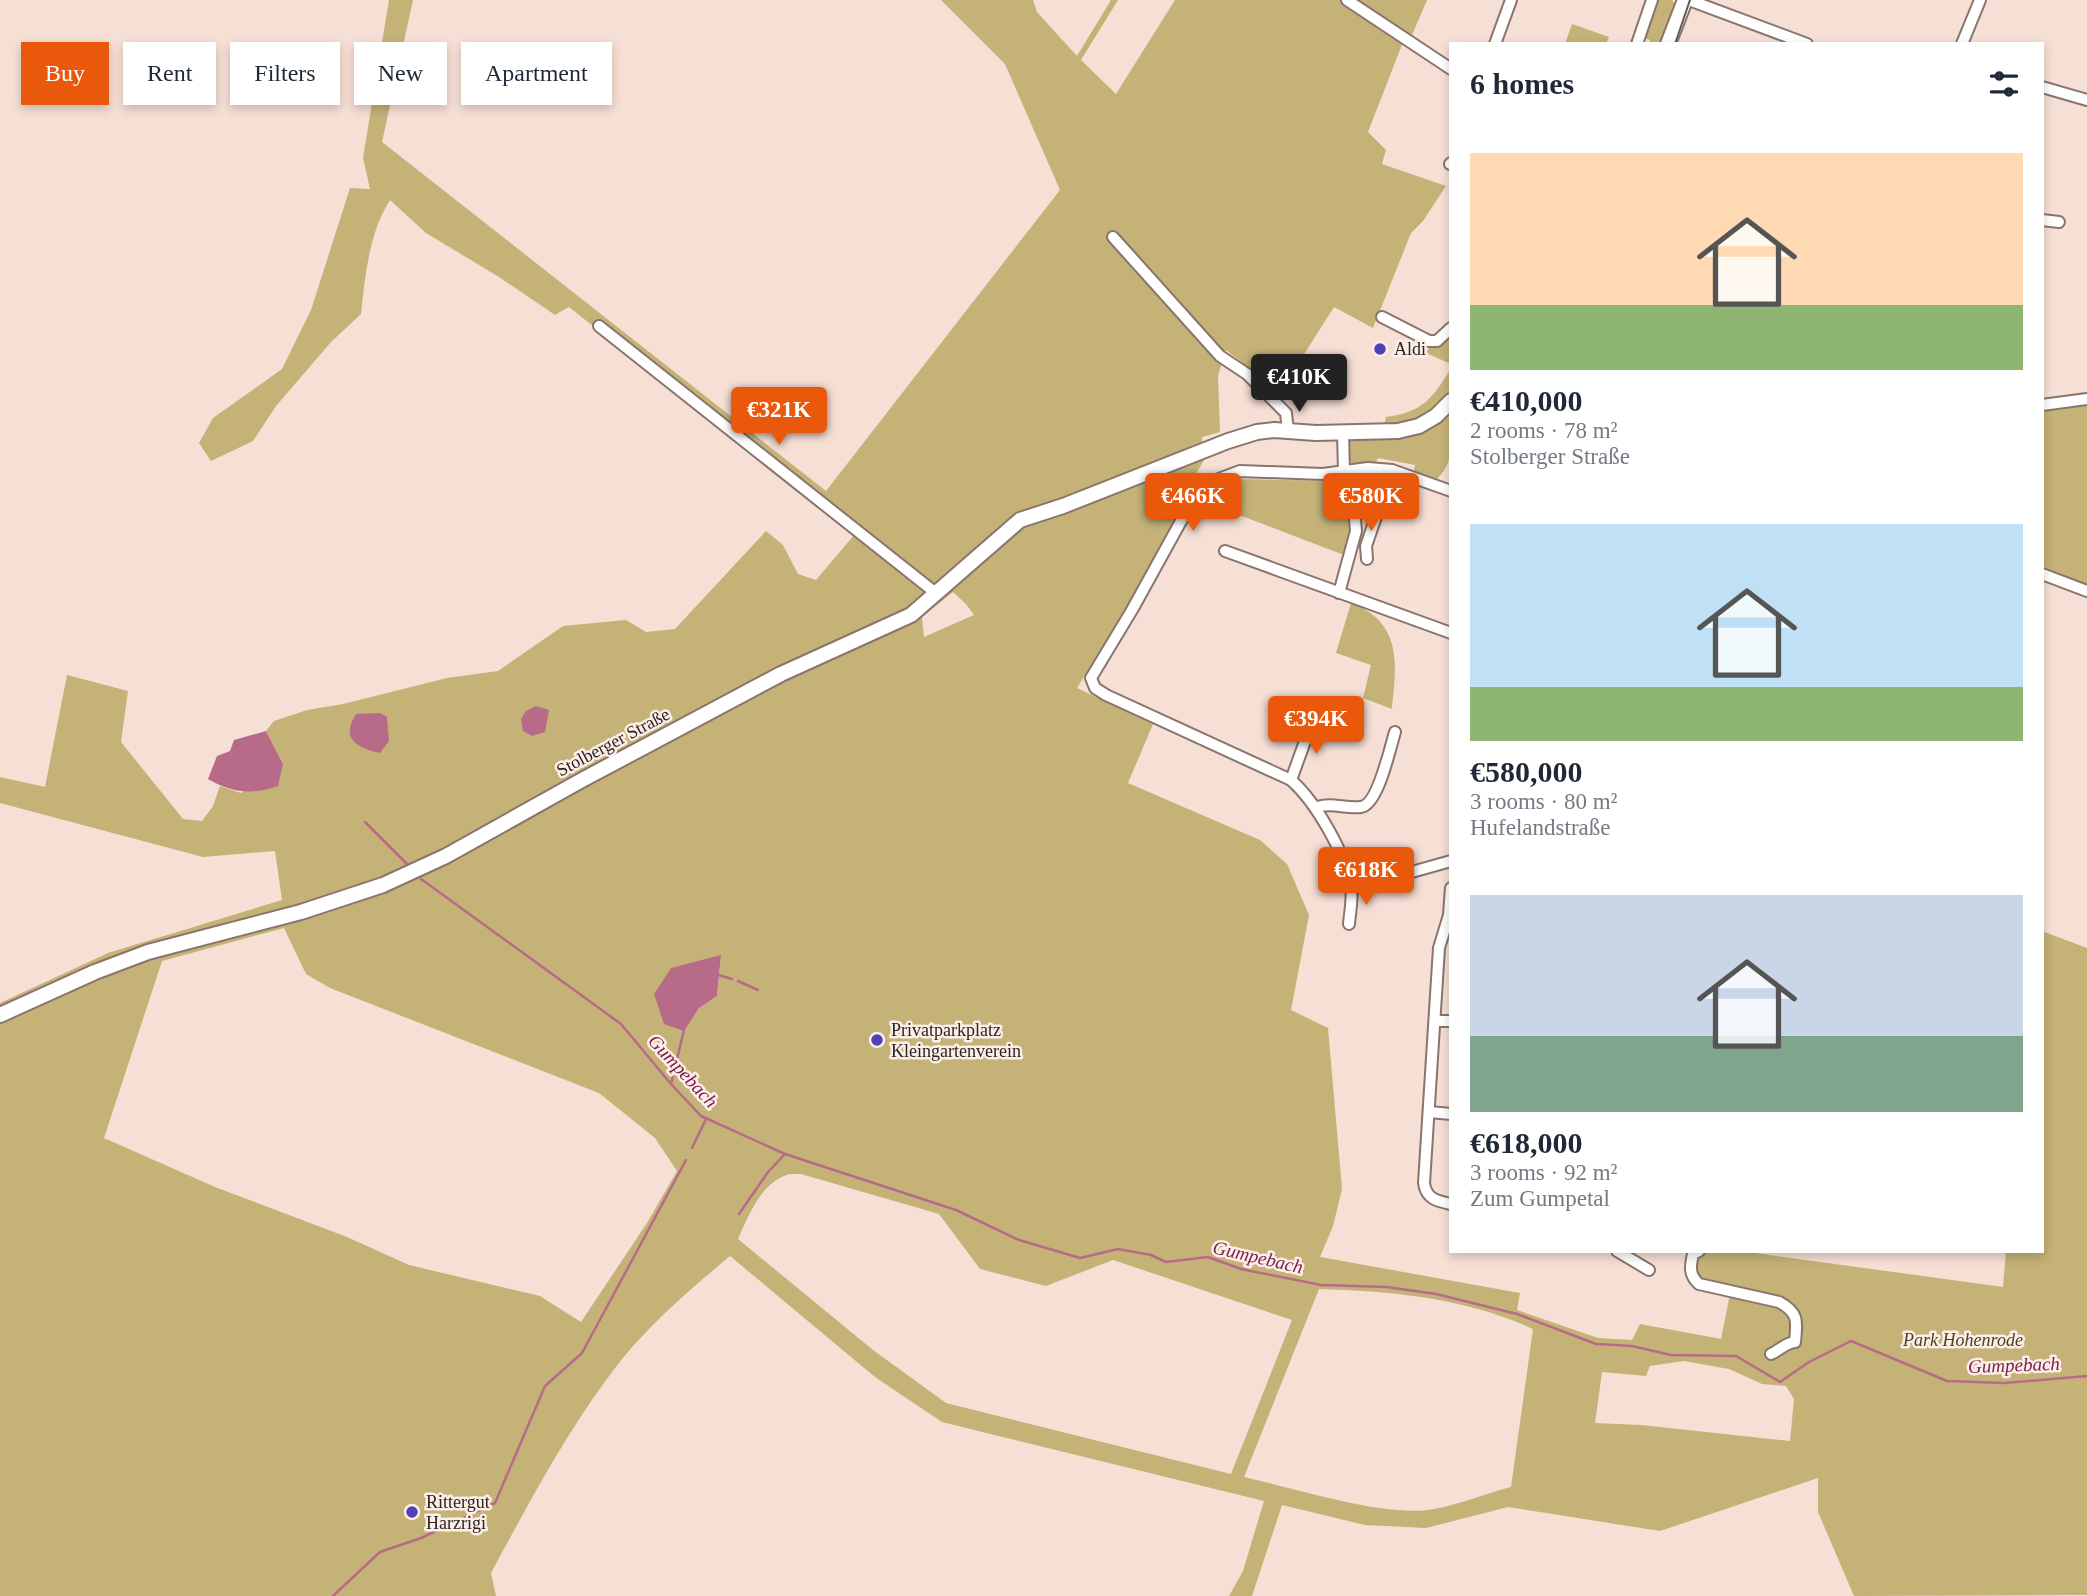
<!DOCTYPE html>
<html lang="en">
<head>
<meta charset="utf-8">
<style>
	:root { --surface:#fff; --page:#f2f2f3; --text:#1f2937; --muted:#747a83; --accent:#ea580c }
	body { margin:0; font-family:"Times New Roman",serif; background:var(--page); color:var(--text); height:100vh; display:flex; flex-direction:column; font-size:26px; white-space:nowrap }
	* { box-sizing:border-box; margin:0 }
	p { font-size:23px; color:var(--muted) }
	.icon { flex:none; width:38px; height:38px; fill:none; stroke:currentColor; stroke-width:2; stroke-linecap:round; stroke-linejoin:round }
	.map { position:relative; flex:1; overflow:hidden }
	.drawer { position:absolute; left:1449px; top:42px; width:595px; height:1211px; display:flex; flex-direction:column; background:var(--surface); border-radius:0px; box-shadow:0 4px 10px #0003 }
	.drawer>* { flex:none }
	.banner { position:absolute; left:21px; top:42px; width:665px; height:63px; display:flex; gap:14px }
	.price { position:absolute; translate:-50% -60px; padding:0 16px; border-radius:7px; background:var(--accent); color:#fff; font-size:23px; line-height:46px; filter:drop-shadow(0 2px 4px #0008) }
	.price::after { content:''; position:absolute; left:50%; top:42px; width:21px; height:16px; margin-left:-10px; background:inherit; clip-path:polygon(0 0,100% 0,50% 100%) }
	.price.on { background:#222; color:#fff }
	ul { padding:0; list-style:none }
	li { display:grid; align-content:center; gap:14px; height:371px; padding:0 21px }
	li span { display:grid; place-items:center; height:217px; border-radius:0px; color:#555 }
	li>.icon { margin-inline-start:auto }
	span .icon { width:126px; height:126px; fill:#fffc; stroke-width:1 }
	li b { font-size:30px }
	h2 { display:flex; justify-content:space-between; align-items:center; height:84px; padding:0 21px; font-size:30px }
	.tag { padding:0 24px; border-radius:0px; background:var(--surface); box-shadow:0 4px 10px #0003; font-size:24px; line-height:63px }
	.tag.on { background:var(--accent); color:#fff }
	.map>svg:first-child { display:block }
	.green { fill:#c4b277; fill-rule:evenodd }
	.water { fill:#b86b88 }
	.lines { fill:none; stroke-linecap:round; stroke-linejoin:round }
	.stream { stroke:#b86b88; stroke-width:2.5 }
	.minor-casing { stroke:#89756c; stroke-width:14 }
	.major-casing { stroke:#89756c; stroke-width:18 }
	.minor { stroke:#fff; stroke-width:10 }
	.major { stroke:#fff; stroke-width:14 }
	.tram { stroke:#635751; stroke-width:2 }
	.poi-dot { fill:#5141b8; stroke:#fceee8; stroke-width:2.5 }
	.labels { text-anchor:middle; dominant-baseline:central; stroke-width:5; stroke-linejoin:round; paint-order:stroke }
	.poi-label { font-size:18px; fill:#2c2420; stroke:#fceee8; text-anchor:start }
	.street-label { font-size:18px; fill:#2c2420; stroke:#fceee8 }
	.park-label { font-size:18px; font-style:italic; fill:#4c421f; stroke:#fceee8 }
	.water-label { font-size:19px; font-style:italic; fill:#7e204c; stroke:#fceee8 }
</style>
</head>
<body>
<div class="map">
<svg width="2087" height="1596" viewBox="0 0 2087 1596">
	<rect width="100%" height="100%" fill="#f6dfd5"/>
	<g class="green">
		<path d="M389,0H413L382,142L826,491L1060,190L1005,64L941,0H1033L1037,12L1077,56L1111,0H1118L1081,60L1116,94L1175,0H1427L1412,35L1403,42L1368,132L1386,150L1382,164L1446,186L1423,221L1411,233L1373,328L1334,307L1280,392L1226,350L1218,376L1220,432L1202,437L1204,460L1185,493L1190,496L1112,631L1077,688L1153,724L1128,783L1260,840L1287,864L1309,915L1291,1010L1328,1028L1342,1189L1333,1226L1320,1257L1520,1293L1517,1310L1598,1338L1632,1340L1640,1324L1721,1339L1731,1289L1701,1280L1696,1274V1258L1707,1252L1755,1253L2003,1287L2006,1251H2042V931L2087,948V1595L1854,1596L1818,1512V1478L1660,1531L1508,1507L1426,1528L1365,1525L1282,1505L1252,1596H1229L1243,1571L1264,1501L942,1422L875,1377L730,1256C692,1288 654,1320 622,1359C570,1425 531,1499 491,1573L496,1596H0V1003L108,953L282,900L275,851L203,857L0,803V777L45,787L67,675L128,691L121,742L183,819L202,821L213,806L220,786L241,793L283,764L266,731L274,721L307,710L343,704L447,678L498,671L563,626L626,620L646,632L675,629L766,531L783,545L798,574L816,580L855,534L569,307L555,315L499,277L426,233L390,200C369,233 365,276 361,314L331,342L276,406L253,441L211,461L199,443L213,418L282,369L311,310L350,188L370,189L363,158ZM953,592L966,604L974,615L924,637L922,617ZM284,928L306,974L330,988L599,1093L655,1138L677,1171L647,1223L581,1322L540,1296L409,1265L347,1237L215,1187L104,1138L162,961ZM721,955L717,996L699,1008L684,1030ZM790,1174H801L939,1214L980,1269L1046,1286L1113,1260L1292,1320L1231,1474L946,1403L873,1350L738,1239C749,1214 762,1181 790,1174ZM1319,1289C1392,1291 1466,1298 1533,1329L1511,1487C1484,1494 1456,1506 1428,1510C1380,1516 1293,1488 1244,1477ZM1684,1361L1729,1369L1762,1384L1786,1386L1794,1399L1790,1441L1641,1425L1595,1423L1602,1372L1646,1376L1650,1366Z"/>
		<path d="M1658,0H1672C1682,12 1670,31 1665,44H1649L1650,40L1644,38Z"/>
		<polygon points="1572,24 1609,37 1606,44 1565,44"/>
		<polygon points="1451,328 1451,364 1426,353 1432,342"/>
		<path d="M1451,368V394C1431,417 1413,421 1384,427L1386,417C1423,412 1433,398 1451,368Z"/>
		<polygon points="2087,405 2087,587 2042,570 2042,411"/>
		<path d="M1451,408C1451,434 1457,460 1437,479L1414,472L1415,465L1378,458L1374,466C1368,466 1358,467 1352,463C1342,457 1345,440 1357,437C1365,435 1376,438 1384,437C1401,435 1434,415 1451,408Z"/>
		<polygon points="1237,479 1340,481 1352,527 1344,555 1205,502 1217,489"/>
		<path d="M1351,603C1402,622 1397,664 1392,709L1363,698L1371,665L1336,653Z"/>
	</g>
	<g class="water">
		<polygon points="536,706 549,710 545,732 532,736 523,731 521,719 526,711"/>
		<path d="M380,713L387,717L389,741L380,753C357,748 340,739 356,714Z"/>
		<path d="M266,731L283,764L278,786C252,795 232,793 208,779L217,756L230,751L234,740Z"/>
		<polygon points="721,955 717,996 699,1008 684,1031 664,1024 654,994 671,968"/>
	</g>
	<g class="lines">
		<g class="stream">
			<polyline points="365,822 408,865"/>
			<polyline points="421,879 621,1024 671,1084 701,1116 785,1154 956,1210 1019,1240 1080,1258 1118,1249 1151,1255 1166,1262 1208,1257 1241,1269 1321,1285 1387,1287 1436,1294 1517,1314 1596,1344 1632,1346 1671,1355 1736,1356 1780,1382 1809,1362 1851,1341 1947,1381 2004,1383 2087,1376"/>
			<polyline points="715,974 732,979"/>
			<polyline points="738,981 758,990"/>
			<polyline points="671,1084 684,1030"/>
			<polyline points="692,1148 706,1119"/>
			<polyline points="739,1214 768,1172 785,1154"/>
			<polyline points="333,1596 380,1552 421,1538 495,1503 545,1386 582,1353 686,1160"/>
		</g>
		<defs>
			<g id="minor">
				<polyline points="1347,0 1451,69"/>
				<polyline points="1689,0 1807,44"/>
				<polyline points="1495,44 1511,0"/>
				<polyline points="1637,44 1652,0"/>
				<polyline points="1962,44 1980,0"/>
				<polyline points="2042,87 2087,100"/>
				<polyline points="1450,164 1451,163"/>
				<polyline points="2042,220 2059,222"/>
				<polyline points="1113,237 1220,356 1247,374 1286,413 1288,431"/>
				<polyline points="1382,317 1429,341 1437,341 1451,328"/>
				<polyline points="599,326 937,594"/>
				<polyline points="2042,405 2087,399"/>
				<polyline points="1225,551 1451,633"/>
				<polyline points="1367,559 1366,546 1392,470"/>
				<polyline points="2042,574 2087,591"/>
				<polyline points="1339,593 1356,531 1355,519 1344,471 1343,432"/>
				<polyline points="1291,780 1312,722"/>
				<path d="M1317,807C1334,802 1344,809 1361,807C1378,805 1390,748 1395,732"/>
				<path d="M1451,888L1449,915L1439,948L1424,1183C1426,1199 1437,1201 1451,1204"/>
				<polyline points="1351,889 1451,861"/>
				<path d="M1349,924C1350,912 1353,898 1351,886C1345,853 1316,802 1291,780L1106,695L1095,688L1091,678L1132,610L1191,503L1204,487L1216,480L1240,471L1323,474L1368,468L1392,470L1451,491"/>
				<polyline points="1435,1021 1451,1021"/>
				<polyline points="1429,1112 1451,1114"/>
				<polyline points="1617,1251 1649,1270"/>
				<path d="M1699,1251L1693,1254C1690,1267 1689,1275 1699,1284L1779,1302C1799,1313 1797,1321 1795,1342C1785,1343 1780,1350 1771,1354"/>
			</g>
			<g id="major">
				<polyline points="1668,44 1685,0"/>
				<polyline points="0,1015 95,972 148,952 301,912 383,885 446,856 582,780 781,674 911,615 1020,520 1063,506 1228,441 1257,432 1274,430 1316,433 1398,431 1419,426 1436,416 1451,401"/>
			</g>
		</defs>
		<use href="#minor" class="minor-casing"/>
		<use href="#major" class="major-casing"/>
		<use href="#minor" class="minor"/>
		<use href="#major" class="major"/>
		<polyline class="tram" points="1675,44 1690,0"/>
	</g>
	<g class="poi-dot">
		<circle cx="1380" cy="349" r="7"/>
		<circle cx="877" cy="1040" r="7"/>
		<circle cx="412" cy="1512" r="7"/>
	</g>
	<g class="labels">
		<g class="poi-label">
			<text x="1394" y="349">Aldi</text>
			<text x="891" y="1030">Privatparkplatz<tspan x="891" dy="21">Kleingartenverein</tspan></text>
			<text x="426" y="1502">Rittergut<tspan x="426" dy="21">Harzrigi</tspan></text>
		</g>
		<g class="street-label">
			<text transform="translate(613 742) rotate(-28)">Stolberger Straße</text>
		</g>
		<g class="park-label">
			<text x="1963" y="1340">Park Hohenrode</text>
		</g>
		<g class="water-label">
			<text transform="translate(683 1071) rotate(47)">Gumpebach</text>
			<text transform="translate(1258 1257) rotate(13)">Gumpebach</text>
			<text transform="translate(2014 1365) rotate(-2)">Gumpebach</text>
		</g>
	</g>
</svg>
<b class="price on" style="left:1299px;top:414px">€410K</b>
<b class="price" style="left:779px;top:447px">€321K</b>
<b class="price" style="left:1193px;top:533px">€466K</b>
<b class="price" style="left:1371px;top:533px">€580K</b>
<b class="price" style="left:1316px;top:756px">€394K</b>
<b class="price" style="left:1366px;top:907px">€618K</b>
<div class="banner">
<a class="tag on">Buy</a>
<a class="tag">Rent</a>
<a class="tag">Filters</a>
<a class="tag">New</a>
<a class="tag">Apartment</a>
</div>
<section class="drawer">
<h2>6 homes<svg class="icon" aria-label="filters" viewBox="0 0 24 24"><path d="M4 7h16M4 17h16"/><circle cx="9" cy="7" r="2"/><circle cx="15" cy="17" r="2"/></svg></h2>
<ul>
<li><span style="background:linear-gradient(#ffd9b3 70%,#8fb573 0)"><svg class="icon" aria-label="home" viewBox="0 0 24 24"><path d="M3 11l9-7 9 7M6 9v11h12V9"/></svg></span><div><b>€410,000</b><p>2 rooms · 78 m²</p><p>Stolberger Straße</p></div></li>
<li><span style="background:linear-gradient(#bfe0f5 75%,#8fb573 0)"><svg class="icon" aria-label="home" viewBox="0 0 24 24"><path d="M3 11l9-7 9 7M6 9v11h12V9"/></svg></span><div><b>€580,000</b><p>3 rooms · 80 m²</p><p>Hufelandstraße</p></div></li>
<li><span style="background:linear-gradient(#c9d6e8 65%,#7fa58c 0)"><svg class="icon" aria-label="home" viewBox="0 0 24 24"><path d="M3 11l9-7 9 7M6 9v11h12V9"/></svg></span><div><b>€618,000</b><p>3 rooms · 92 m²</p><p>Zum Gumpetal</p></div></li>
</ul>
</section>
</div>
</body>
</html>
